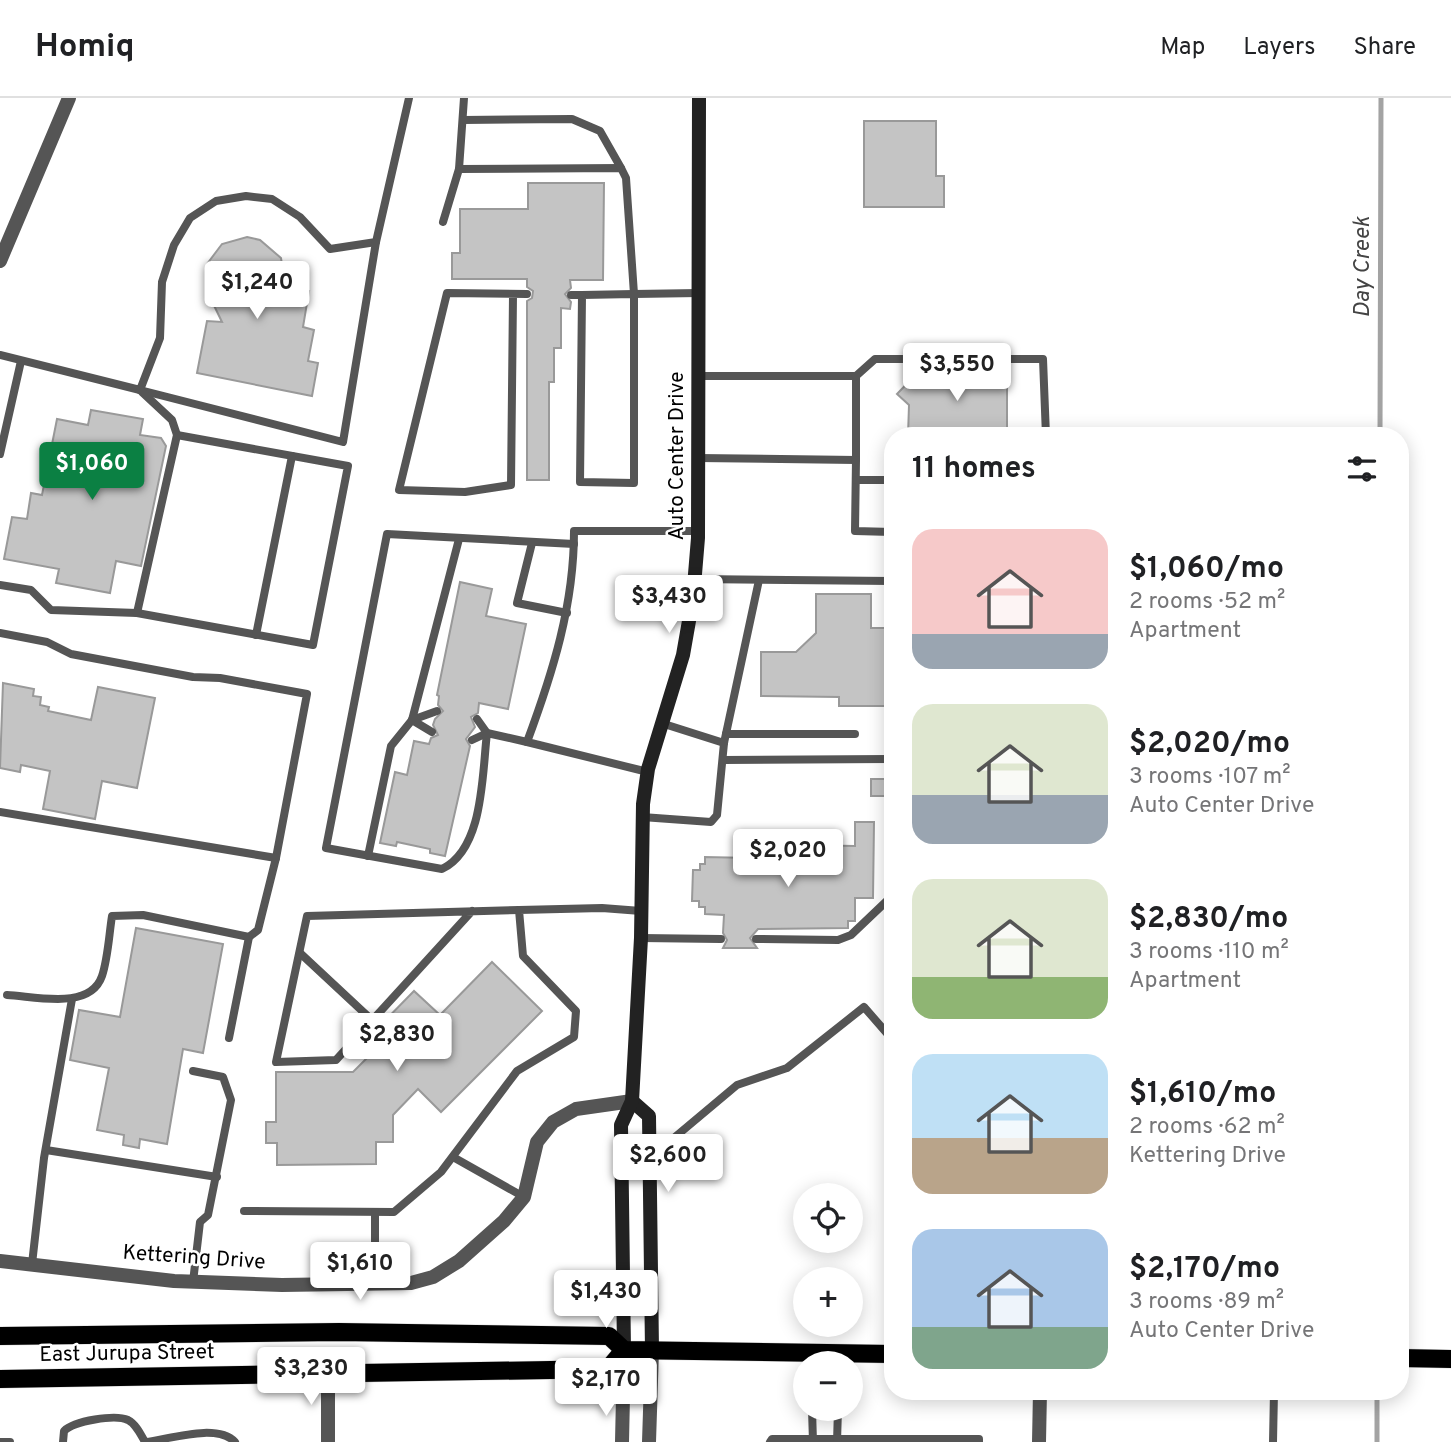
<!DOCTYPE html>
<html lang="en">
<head>
<meta charset="utf-8">
<style>
	:root { --surface:#fff; --page:#f6f6f6; --text:#202124; --muted:#757577; --line:#e0e0e0; --accent:#0b8043 }
	body { margin:0; font-family:Overpass,sans-serif; background:var(--page); color:var(--text); height:100vh; display:flex; flex-direction:column; font-size:26px; white-space:nowrap }
	* { box-sizing:border-box; margin:0 }
	p { font-size:23px; color:var(--muted) }
	.icon { flex:none; width:38px; height:38px; fill:none; stroke:currentColor; stroke-width:2; stroke-linecap:round; stroke-linejoin:round }
	.map { position:relative; flex:1; overflow:hidden }
	.panel { position:absolute; left:884px; top:329px; width:525px; height:973px; display:flex; flex-direction:column; background:var(--surface); border-radius:28px; box-shadow:0 4px 18px #0003 }
	.panel>* { flex:none }
	.controls { position:absolute; left:793px; top:1085px; display:grid; gap:14px }
	.controls a { display:grid; place-items:center; width:70px; height:70px; border-radius:50%; background:var(--surface); box-shadow:0 4px 18px #0003; font-size:35px }
	.price { position:absolute; translate:-50% -60px; padding:0 16px; border-radius:7px; background:#fff; color:#222; font-size:23px; line-height:46px; filter:drop-shadow(0 2px 4px #0008) }
	.price::after { content:''; position:absolute; left:50%; top:42px; width:21px; height:16px; margin-left:-10px; background:inherit; clip-path:polygon(0 0,100% 0,50% 100%) }
	.price.selected { background:var(--accent); color:#fff }
	ul { padding:0; list-style:none }
	li { display:flex; align-items:center; gap:21px; height:175px; padding:0 28px }
	li span { display:grid; place-items:center; flex:none; width:196px; height:140px; border-radius:21px; color:#555 }
	li>.icon { margin-inline-start:auto }
	span .icon { width:84px; height:84px; fill:#fffc; stroke-width:1 }
	li b { font-size:30px }
	h2 { display:flex; justify-content:space-between; align-items:center; height:84px; padding:0 28px; font-size:30px }
	header { display:flex; align-items:center; gap:42px; box-sizing:border-box; height:98px; padding:0 35px; background:var(--surface); border-bottom:2px solid var(--line) }
	header strong { font-size:33px }
	nav { display:flex; gap:38px; margin-inline-start:auto; font-size:24px }
	.map>svg:first-child { display:block }
	.lines { fill:none; stroke-linecap:round; stroke-linejoin:round }
	.stream { stroke:#a3a3a3; stroke-width:5 }
	.building { fill:#c4c4c4; stroke:#999; stroke-width:2 }
	.primary-casing { stroke:#dbdbdb; stroke-width:19 }
	.lane { stroke:#555; stroke-width:8 }
	.street { stroke:#555; stroke-width:14 }
	.secondary { stroke:#222; stroke-width:14 }
	.primary { stroke:#000; stroke-width:18 }
	.labels { text-anchor:middle; dominant-baseline:central; stroke-width:5; stroke-linejoin:round; paint-order:stroke }
	.street-label { font-size:21px; fill:#000; stroke:#fff }
	.water-label { font-size:23px; font-style:italic; fill:#444; stroke:#fff }
</style>
</head>
<body>
<header>
<strong>Homiq</strong>
<nav><a>Map</a><a>Layers</a><a>Share</a></nav>
</header>
<div class="map">
<svg width="1451" height="1344" viewBox="0 0 1451 1344">
	<rect width="100%" height="100%" fill="#fff"/>
	<g class="lines">
		<g class="stream">
			<polyline points="1380,338 1381,0"/>
			<polyline points="1377,1344 1377,1293"/>
		</g>
	</g>
	<g class="building">
		<polygon points="864,23 936,23 936,78 944,78 944,109 864,109"/>
		<polygon points="528,85 604,85 603,182 570,182 571,190 565,196 571,204 570,211 561,210 561,250 554,250 554,284 549,284 549,382 527,382 527,203 532,200 533,193 527,189 527,181 452,181 452,155 460,155 460,111 528,111"/>
		<polygon points="247,139 260,142 281,160 285,187 309,193 303,229 314,232 308,263 318,265 312,298 197,275 207,223 222,224 206,191 207,166 222,146"/>
		<polygon points="921,271 1007,271 1007,338 908,338 909,307 897,296"/>
		<polygon points="91,312 143,321 140,337 161,340 166,348 141,468 116,463 110,495 56,485 59,471 4,461 12,419 27,421 31,395 42,397 57,321 88,327"/>
		<polygon points="460,484 492,491 486,518 526,526 508,611 479,605 478,615 471,619 475,629 466,641 470,648 445,758 430,755 430,751 397,744 396,748 380,745 395,674 407,677 414,643 429,646 431,640 438,637 433,627 435,621 443,613 438,607 439,598 437,597"/>
		<polygon points="816,496 871,496 871,530 892,530 892,608 839,608 839,599 761,598 761,554 796,554 816,535"/>
		<polygon points="3,585 34,591 33,598 41,599 40,607 49,609 48,613 91,622 98,589 155,600 137,690 102,683 95,721 43,711 50,673 21,667 20,674 0,670"/>
		<rect x="871" y="681" width="21" height="17"/>
		<polygon points="855,724 874,724 873,800 855,800 855,823 848,823 848,830 758,831 750,840 757,850 723,850 727,842 723,835 724,817 705,816 705,809 699,809 699,803 692,803 693,772 700,772 700,766 705,766 705,759 800,761 800,747 855,748"/>
		<polygon points="136,830 223,846 203,955 183,951 167,1046 140,1041 139,1050 123,1047 124,1037 97,1032 109,970 70,962 79,912 120,919"/>
		<polygon points="492,864 542,913 441,1014 418,991 393,1017 393,1044 376,1044 376,1066 277,1067 277,1045 266,1045 266,1024 276,1024 276,974 353,974 376,951 366,942 414,893 440,917"/>
	</g>
	<g class="lines">
		<defs>
			<g id="primary">
				<polyline points="0,1238 339,1234 609,1238 624,1252 892,1256"/>
				<polyline points="1400,1260 1451,1261"/>
				<polyline points="0,1281 608,1271 624,1252"/>
			</g>
		</defs>
		<use href="#primary" class="primary-casing"/>
		<g class="lane">
			<polyline points="464,0 459,71 621,70 626,80 634,196 699,195"/>
			<polyline points="463,22 572,21 600,33 621,70"/>
			<polyline points="443,124 459,71"/>
			<polygon points="634,196 634,385 580,384 582,197"/>
			<polyline points="513,197 511,387 465,394 399,392 447,195 527,196"/>
			<polyline points="571,197 582,197"/>
			<polyline points="0,257 140,292 160,240 162,184 174,147 190,120 216,103 246,98 272,101 300,119 330,151 376,144 409,0"/>
			<polyline points="698,278 856,278 856,362 698,360"/>
			<polyline points="856,278 875,261 1043,261 1046,338"/>
			<polyline points="140,292 343,344 376,144"/>
			<polyline points="0,356 21,263"/>
			<polyline points="856,362 855,433 892,434"/>
			<polyline points="856,382 892,382"/>
			<polyline points="532,445 517,505 567,515"/>
			<polyline points="695,481 892,483"/>
			<polyline points="0,487 31,492 51,512 137,515 313,547 348,368 177,337"/>
			<polyline points="137,515 177,337 172,322 142,294"/>
			<polyline points="0,535 47,544 71,556 193,579 220,580 307,596 276,760 258,832 249,839 229,940"/>
			<polyline points="256,537 292,358"/>
			<polyline points="412,622 437,613"/>
			<polyline points="412,622 432,634"/>
			<polyline points="661,625 724,645"/>
			<polyline points="726,636 855,636"/>
			<polyline points="472,642 487,635 477,621"/>
			<path d="M527,644L487,635C482,676 484,751 442,771L326,750L387,436L574,446"/>
			<polyline points="723,662 890,661"/>
			<path d="M648,674L527,644C553,574 574,507 574,433H698"/>
			<polyline points="0,714 276,760"/>
			<polyline points="642,719 711,724 717,717 724,645 759,482"/>
			<polyline points="368,758 391,648 412,622 459,441"/>
			<polyline points="472,813 336,962 276,964 307,818 519,812"/>
			<polyline points="641,840 721,841"/>
			<polyline points="756,841 838,842 851,837 892,798"/>
			<polyline points="300,855 373,923"/>
			<path d="M7,897C34,898 90,913 102,878C108,860 109,837 112,818L143,817L249,839"/>
			<polyline points="675,1039 737,987 787,970 864,909 892,941"/>
			<polyline points="46,1052 217,1079"/>
			<polyline points="453,1059 524,1099"/>
			<polyline points="244,1113 394,1114 441,1074 517,973 574,939 576,913 523,858 519,812 602,810 641,813"/>
			<polyline points="375,1114 375,1187"/>
			<polyline points="32,1166 44,1060 72,901"/>
			<polyline points="193,1184 200,1124 208,1117 231,1002 223,979 193,973"/>
			<polyline points="812,1311 813,1344"/>
			<polyline points="0,1344 10,1344"/>
			<path d="M63,1344L64,1333C74,1323 115,1316 128,1322C136,1326 141,1337 145,1344"/>
			<path d="M146,1344C170,1341 217,1325 235,1344"/>
			<polyline points="770,1344 772,1341 979,1341 979,1344"/>
			<polyline points="837,1344 838,1311"/>
			<polyline points="1273,1344 1274,1293"/>
		</g>
		<g class="street">
			<polyline points="0,163 69,0"/>
			<polyline points="0,1163 174,1183 282,1187 411,1185 433,1179 459,1163 504,1123 524,1099 537,1044 553,1024 576,1011 632,1003"/>
			<polyline points="328,1274 328,1344"/>
			<polyline points="622,1344 624,1252"/>
			<polyline points="649,1344 652,1252"/>
			<polyline points="1039,1344 1040,1293"/>
		</g>
		<g class="secondary">
			<polyline points="632,1003 649,1018 652,1252"/>
			<polyline points="624,1252 621,1027 632,1003 641,840 643,706 648,671 683,557 693,500 698,440 699,0"/>
		</g>
		<use href="#primary" class="primary"/>
	</g>
	<g class="labels">
		<g class="street-label">
			<text transform="translate(677 358) rotate(-90)">Auto Center Drive</text>
			<text transform="translate(194 1160) rotate(4)">Kettering Drive</text>
			<text transform="translate(127 1256) rotate(-1)">East Jurupa Street</text>
		</g>
		<g class="water-label">
			<text transform="translate(1363 169) rotate(-90)">Day Creek</text>
		</g>
	</g>
</svg>
<div class="controls">
<a><svg class="icon" aria-label="locate" viewBox="0 0 24 24"><circle cx="12" cy="12" r="6"/><path d="M12 2v4M12 18v4M2 12h4M18 12h4"/></svg></a>
<a>+</a>
<a>−</a>
</div>
<b class="price" style="left:257px;top:223px">$1,240</b>
<b class="price" style="left:957px;top:305px">$3,550</b>
<b class="price selected" style="left:92px;top:404px">$1,060</b>
<b class="price" style="left:669px;top:537px">$3,430</b>
<b class="price" style="left:788px;top:791px">$2,020</b>
<b class="price" style="left:397px;top:975px">$2,830</b>
<b class="price" style="left:668px;top:1096px">$2,600</b>
<b class="price" style="left:360px;top:1204px">$1,610</b>
<b class="price" style="left:606px;top:1232px">$1,430</b>
<b class="price" style="left:311px;top:1309px">$3,230</b>
<b class="price" style="left:606px;top:1320px">$2,170</b>
<section class="panel">
<h2>11 homes<svg class="icon" aria-label="filters" viewBox="0 0 24 24"><path d="M4 7h16M4 17h16"/><circle cx="9" cy="7" r="2"/><circle cx="15" cy="17" r="2"/></svg></h2>
<ul>
<li><span style="background:linear-gradient(#f6c9c9 75%,#9aa5b1 0)"><svg class="icon" aria-label="home" viewBox="0 0 24 24"><path d="M3 11l9-7 9 7M6 9v11h12V9"/></svg></span><div><b>$1,060/mo</b><p>2 rooms · 52 m²</p><p>Apartment</p></div></li>
<li><span style="background:linear-gradient(#dfe7d0 65%,#9aa5b1 0)"><svg class="icon" aria-label="home" viewBox="0 0 24 24"><path d="M3 11l9-7 9 7M6 9v11h12V9"/></svg></span><div><b>$2,020/mo</b><p>3 rooms · 107 m²</p><p>Auto Center Drive</p></div></li>
<li><span style="background:linear-gradient(#dfe7d0 70%,#8fb573 0)"><svg class="icon" aria-label="home" viewBox="0 0 24 24"><path d="M3 11l9-7 9 7M6 9v11h12V9"/></svg></span><div><b>$2,830/mo</b><p>3 rooms · 110 m²</p><p>Apartment</p></div></li>
<li><span style="background:linear-gradient(#bfe0f5 60%,#b9a48a 0)"><svg class="icon" aria-label="home" viewBox="0 0 24 24"><path d="M3 11l9-7 9 7M6 9v11h12V9"/></svg></span><div><b>$1,610/mo</b><p>2 rooms · 62 m²</p><p>Kettering Drive</p></div></li>
<li><span style="background:linear-gradient(#a9c7e8 70%,#7fa58c 0)"><svg class="icon" aria-label="home" viewBox="0 0 24 24"><path d="M3 11l9-7 9 7M6 9v11h12V9"/></svg></span><div><b>$2,170/mo</b><p>3 rooms · 89 m²</p><p>Auto Center Drive</p></div></li>
</ul>
</section>
</div>
</body>
</html>
